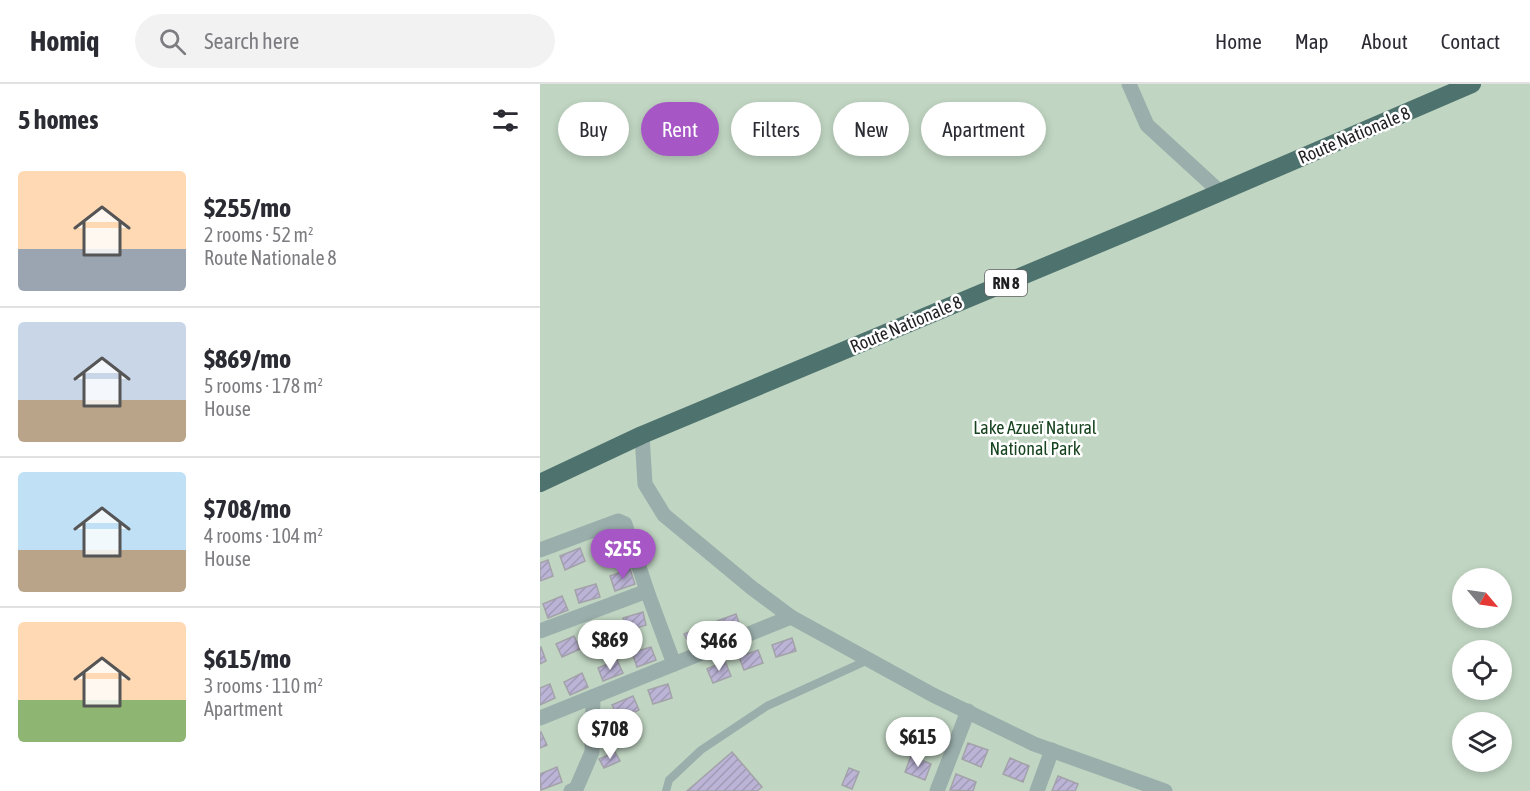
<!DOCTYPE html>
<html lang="en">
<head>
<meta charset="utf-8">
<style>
	:root { --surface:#fff; --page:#f2f2f3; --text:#2b2b33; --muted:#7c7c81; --line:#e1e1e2; --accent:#a756c6 }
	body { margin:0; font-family:"Asap Condensed",sans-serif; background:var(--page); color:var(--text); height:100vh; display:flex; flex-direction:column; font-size:22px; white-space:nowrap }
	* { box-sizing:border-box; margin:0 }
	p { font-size:20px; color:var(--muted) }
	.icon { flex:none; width:33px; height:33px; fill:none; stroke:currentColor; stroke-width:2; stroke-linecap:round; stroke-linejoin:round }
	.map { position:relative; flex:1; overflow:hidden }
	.side { display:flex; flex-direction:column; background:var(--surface); width:540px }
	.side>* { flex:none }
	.top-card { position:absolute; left:18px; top:18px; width:570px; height:54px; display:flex; gap:12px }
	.needle { width:39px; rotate:119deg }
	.fabs { position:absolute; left:912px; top:484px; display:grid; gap:12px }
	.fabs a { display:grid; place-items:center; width:60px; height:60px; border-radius:50%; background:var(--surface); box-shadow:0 3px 9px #0003; font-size:30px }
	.price { position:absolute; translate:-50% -51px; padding:0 14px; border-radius:21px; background:#fff; color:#222; font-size:20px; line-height:39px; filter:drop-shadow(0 2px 3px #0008) }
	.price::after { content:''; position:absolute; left:50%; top:36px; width:18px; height:14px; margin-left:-9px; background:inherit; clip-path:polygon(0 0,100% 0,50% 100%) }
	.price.current { background:var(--accent); color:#fff }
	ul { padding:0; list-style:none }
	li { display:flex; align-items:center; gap:18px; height:150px; padding:0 18px }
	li+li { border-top:2px solid var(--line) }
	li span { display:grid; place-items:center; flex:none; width:168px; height:120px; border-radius:6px; color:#555 }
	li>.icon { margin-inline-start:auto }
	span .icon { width:72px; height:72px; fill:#fffc; stroke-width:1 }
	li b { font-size:26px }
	h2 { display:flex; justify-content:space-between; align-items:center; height:72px; padding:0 18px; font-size:26px }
	.chip { padding:0 21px; border-radius:27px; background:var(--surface); box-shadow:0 3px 9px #0003; font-size:21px; line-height:54px }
	.chip.current { background:var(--accent); color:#fff }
	header { display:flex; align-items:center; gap:36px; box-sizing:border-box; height:84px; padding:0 30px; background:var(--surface); border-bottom:2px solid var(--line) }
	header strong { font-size:28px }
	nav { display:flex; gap:33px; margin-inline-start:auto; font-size:21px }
	.search { width:420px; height:54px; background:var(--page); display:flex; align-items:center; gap:15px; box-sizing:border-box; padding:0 21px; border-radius:33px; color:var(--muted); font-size:22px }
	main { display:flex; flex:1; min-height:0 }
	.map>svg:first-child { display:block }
	.park { fill:#c0d5c2; fill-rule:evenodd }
	.building { fill:url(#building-hatch); stroke:#a3a2a9; stroke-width:1.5 }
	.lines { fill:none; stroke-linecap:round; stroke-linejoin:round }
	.service { stroke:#9aaeab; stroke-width:8 }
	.minor { stroke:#9aaeab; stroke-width:15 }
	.primary { stroke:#4e726e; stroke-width:18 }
	.labels { text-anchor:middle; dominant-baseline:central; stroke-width:5; stroke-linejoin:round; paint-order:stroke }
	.shield { fill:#fff; stroke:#626264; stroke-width:1.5 }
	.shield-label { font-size:16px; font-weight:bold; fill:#1f1f22 }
	.street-label { font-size:18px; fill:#1f1f22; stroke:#fff }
	.park-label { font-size:18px; fill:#17431f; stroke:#fff }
</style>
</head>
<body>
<header>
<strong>Homiq</strong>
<div class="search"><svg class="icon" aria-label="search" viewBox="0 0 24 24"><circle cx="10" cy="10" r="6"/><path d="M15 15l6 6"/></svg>Search here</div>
<nav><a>Home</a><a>Map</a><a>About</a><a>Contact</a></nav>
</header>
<main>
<section class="side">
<h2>5 homes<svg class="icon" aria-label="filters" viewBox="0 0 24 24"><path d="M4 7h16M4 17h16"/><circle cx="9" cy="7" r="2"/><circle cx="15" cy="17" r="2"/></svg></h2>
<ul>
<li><span style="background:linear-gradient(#ffd9b3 65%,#9aa5b1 0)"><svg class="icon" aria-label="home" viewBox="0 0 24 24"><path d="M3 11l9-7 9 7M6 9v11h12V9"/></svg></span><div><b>$255/mo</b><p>2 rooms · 52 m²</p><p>Route Nationale 8</p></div></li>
<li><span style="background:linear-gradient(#c9d6e8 65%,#b9a48a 0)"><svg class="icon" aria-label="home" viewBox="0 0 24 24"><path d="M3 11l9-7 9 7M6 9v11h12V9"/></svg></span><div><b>$869/mo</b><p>5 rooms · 178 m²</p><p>House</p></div></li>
<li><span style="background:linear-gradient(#bfe0f5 65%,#b9a48a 0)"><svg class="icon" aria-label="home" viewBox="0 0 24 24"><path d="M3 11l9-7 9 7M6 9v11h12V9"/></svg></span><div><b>$708/mo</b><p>4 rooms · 104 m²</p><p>House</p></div></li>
<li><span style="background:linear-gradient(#ffd9b3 65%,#8fb573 0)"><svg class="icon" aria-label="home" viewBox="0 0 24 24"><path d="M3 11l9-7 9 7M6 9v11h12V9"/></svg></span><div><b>$615/mo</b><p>3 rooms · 110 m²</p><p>Apartment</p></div></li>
</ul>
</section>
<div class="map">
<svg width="990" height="707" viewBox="0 0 990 707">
	<defs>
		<pattern id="building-hatch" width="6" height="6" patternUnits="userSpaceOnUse" patternTransform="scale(1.5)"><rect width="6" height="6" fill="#bbb4d6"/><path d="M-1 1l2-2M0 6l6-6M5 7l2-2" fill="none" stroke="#a09ab7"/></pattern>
	</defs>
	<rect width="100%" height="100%" fill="#f3f5fd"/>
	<path class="park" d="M0,0H990V707H0ZM922,495H962V534H922ZM922,567H962V606H922ZM922,639H962V678H922Z"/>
	<g class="building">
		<polygon points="76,450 82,465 61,472 56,458"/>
		<polygon points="40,464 45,477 25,486 20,472"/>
		<polygon points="8,476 13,492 0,497 0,479"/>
		<polygon points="90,485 95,500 75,507 70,492"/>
		<polygon points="56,500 60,513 39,519 35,506"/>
		<polygon points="22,512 28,526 8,534 3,520"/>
		<polygon points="103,528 106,541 87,547 83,534"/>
		<polygon points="196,530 201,545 182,551 177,537"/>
		<polygon points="68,539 73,553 52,560 48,546"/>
		<polygon points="162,542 168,555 151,563 144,550"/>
		<polygon points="34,552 40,565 22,573 16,560"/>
		<polygon points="252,554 256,567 236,573 232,561"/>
		<polygon points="1,563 6,577 0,580 0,564"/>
		<polygon points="111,563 116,576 97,583 92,569"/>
		<polygon points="218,566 223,579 204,586 199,573"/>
		<polygon points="77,576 83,589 63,597 58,584"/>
		<polygon points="185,577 191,592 173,599 167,585"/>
		<polygon points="42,589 48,603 30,611 24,598"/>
		<polygon points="10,600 15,614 0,621 0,604"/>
		<polygon points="128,600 132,614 113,620 108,606"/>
		<polygon points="93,612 99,626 79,636 72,621"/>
		<polygon points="1,648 7,661 0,664 0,649"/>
		<polygon points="428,659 448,666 441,683 422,675"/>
		<polygon points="75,668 80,677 64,684 59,675"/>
		<polygon points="192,668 222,703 217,707 147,707"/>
		<polygon points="371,672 391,680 385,696 365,688"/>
		<polygon points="470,674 489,682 483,698 463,690"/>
		<polygon points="17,683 22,698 1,706 0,690"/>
		<polygon points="309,684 319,688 312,705 302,701"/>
		<polygon points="416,690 436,698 433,707 410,706"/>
		<polygon points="518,692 538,700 535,707 512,707"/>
	</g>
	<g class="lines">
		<polyline class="service" points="126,707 129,696 161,666 227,622 328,576"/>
		<g class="minor">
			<polyline points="589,0 607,41 680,108"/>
			<polyline points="102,351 105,400 124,431 212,504 251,533 393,611 494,660 625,707"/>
			<polyline points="0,466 78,437 85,440 107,507 134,580 0,634"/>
			<polyline points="0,547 107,507"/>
			<polyline points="134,580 251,533"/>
			<polyline points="31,707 36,705 52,668 53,613"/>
			<polyline points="397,707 428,627"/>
			<polyline points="497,707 512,666"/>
		</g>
		<polyline class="primary" points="0,399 102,351 616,136 932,0"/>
	</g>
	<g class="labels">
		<rect class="shield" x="445" y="186" width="42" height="26" rx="4.5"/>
		<g class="shield-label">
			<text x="466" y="199">RN 8</text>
		</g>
		<g class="street-label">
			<text transform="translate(814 51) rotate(-23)">Route Nationale 8</text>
			<text transform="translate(366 240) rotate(-23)">Route Nationale 8</text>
		</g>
		<g class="park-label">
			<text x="495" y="343">Lake Azueï Natural<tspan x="495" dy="21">National Park</tspan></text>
		</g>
	</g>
</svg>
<div class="fabs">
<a><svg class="needle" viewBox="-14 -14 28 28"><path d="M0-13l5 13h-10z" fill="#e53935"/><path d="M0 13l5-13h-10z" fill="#7c7c81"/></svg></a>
<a><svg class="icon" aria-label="locate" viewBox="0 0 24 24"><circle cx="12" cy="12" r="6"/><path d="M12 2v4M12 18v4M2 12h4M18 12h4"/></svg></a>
<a><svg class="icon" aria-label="layers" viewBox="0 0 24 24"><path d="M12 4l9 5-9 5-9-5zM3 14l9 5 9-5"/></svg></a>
</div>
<b class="price current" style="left:83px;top:496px">$255</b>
<b class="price" style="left:70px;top:587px">$869</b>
<b class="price" style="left:179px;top:588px">$466</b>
<b class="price" style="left:70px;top:676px">$708</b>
<b class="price" style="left:378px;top:684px">$615</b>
<div class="top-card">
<a class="chip">Buy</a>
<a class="chip current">Rent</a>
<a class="chip">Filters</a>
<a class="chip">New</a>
<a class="chip">Apartment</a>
</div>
</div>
</main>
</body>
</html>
